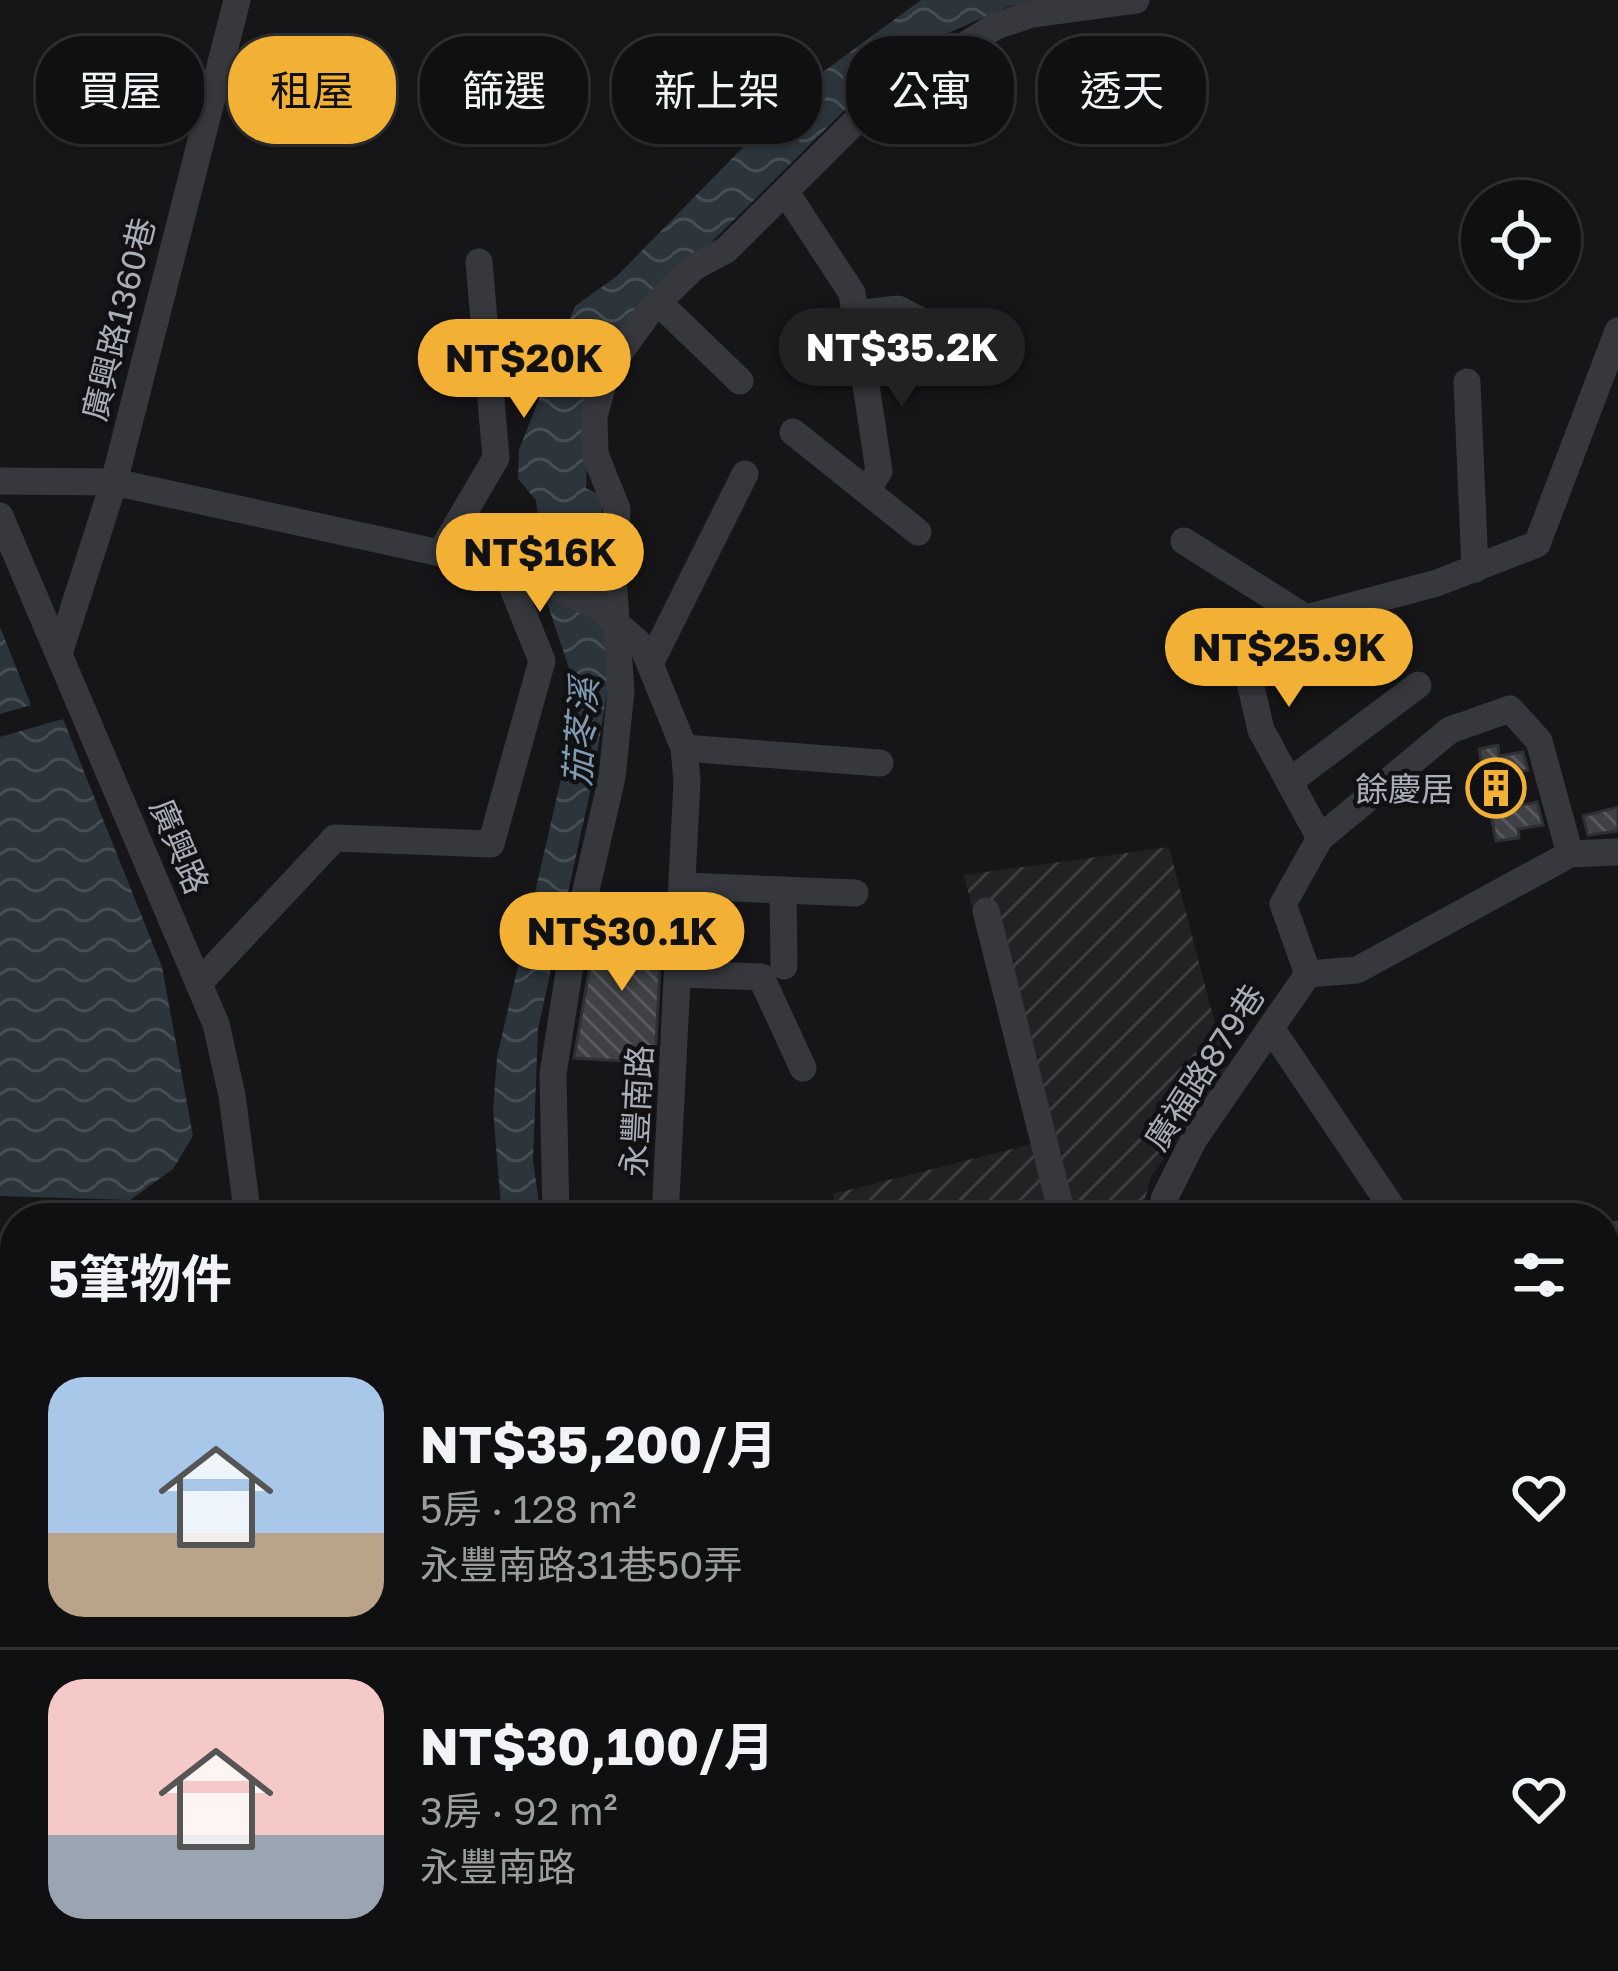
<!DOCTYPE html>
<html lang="zh-TW">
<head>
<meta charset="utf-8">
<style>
	:root { --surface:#101012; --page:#19191b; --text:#f1f3f6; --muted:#9c9d9f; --line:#303032; --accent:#f2b134 }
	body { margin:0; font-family:"Golos Text","Noto Sans TC",sans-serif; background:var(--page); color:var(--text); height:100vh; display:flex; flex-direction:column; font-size:45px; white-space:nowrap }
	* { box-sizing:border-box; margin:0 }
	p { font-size:39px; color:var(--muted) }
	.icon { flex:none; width:66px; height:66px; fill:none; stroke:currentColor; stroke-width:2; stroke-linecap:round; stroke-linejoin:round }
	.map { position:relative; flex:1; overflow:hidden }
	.details { position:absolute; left:0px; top:1203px; width:1620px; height:768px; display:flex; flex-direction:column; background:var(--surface); border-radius:48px 48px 0 0; box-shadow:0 3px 9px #0004,0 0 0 3px var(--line) }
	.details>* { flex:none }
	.banner { position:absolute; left:36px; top:36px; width:1548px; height:108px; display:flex; gap:24px }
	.fabs { position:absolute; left:1461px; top:180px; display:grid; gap:24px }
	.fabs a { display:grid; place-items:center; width:120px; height:120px; border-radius:50%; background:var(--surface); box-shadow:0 3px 9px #0004,0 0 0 3px var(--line); font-size:60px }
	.price { position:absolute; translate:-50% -102px; padding:0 27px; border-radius:42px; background:var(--accent); color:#111; font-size:39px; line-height:78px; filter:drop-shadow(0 3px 6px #0008) }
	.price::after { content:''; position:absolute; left:50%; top:72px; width:36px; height:27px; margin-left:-18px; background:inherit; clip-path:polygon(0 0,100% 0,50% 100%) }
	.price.current { background:#222; color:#fff }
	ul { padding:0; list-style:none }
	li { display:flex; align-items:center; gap:36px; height:300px; padding:0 48px }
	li+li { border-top:3px solid var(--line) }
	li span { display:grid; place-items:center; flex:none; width:336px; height:240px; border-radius:36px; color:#555 }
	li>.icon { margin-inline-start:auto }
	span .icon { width:144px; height:144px; fill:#fffc; stroke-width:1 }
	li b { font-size:51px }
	h2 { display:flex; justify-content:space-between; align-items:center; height:144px; padding:0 48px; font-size:51px }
	.tag { padding:0 42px; border-radius:48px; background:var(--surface); box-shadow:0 3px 9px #0004,0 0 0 3px var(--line); font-size:42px; line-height:108px }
	.tag.current { background:var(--accent); color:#111 }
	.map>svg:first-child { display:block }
	.industrial { fill:url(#industrial-furrows) }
	.water { fill:url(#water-waves) }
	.building { fill:url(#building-back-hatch); stroke:#303034; stroke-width:3 }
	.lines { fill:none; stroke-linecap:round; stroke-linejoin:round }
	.minor { stroke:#37383d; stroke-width:27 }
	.labels { text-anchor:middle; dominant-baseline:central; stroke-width:9; stroke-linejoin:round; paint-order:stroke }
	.street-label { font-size:33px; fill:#a8adb8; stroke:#111113 }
	.poi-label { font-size:33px; fill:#a8adb8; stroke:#111113; text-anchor:end }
	.water-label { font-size:36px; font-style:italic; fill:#7f9bb3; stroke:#111113 }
</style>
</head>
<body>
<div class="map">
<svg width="1618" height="1971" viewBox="0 0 1618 1971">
	<defs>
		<pattern id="industrial-furrows" width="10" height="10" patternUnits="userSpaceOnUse" patternTransform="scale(3)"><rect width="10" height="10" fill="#222225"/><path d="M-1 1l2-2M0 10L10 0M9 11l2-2" fill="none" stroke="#3f3f43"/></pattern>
		<pattern id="water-waves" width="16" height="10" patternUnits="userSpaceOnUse" patternTransform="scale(3)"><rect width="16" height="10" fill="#2c353c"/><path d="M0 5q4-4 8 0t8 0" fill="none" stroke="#485056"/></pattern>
		<pattern id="building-back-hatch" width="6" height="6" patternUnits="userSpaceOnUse" patternTransform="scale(3)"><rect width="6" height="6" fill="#404145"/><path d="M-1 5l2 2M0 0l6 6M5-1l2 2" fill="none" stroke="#595a5e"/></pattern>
	</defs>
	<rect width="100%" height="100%" fill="#161618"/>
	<g class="industrial">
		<polygon points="1169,847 1227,1070 1151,1177 1140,1218 839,1218 833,1194 1032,1144 964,875"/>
		<polygon points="728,1956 1164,1956 1162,1971 729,1971"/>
	</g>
	<g class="water">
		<polygon points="921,0 1052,0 1010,6 925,43 853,102 648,305 588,438 586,488 603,497 598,555 613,658 592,783 538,1029 533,1160 541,1218 502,1218 493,1110 497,1057 570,740 569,668 523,531 538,517 536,500 518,479 519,450 575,306 617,276 801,88"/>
		<polygon points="0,627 31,705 0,714"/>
		<polygon points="63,719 162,967 193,1136 173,1169 130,1200 0,1196 0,737"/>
		<polygon points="566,1956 608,1956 599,1971 561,1971"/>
	</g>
	<g class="building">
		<polygon points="1498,745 1499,756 1523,752 1528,770 1505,775 1510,807 1537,802 1543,825 1518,829 1519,838 1496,841 1479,749"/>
		<polygon points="1618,807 1618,831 1588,835 1583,816"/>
		<polygon points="598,919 662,927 655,1063 574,1058"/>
	</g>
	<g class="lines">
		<g class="minor">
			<polyline points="787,194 852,293 879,471 867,491"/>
			<polyline points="658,302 740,381"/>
			<polyline points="856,314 898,309 954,338"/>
			<polyline points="1467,382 1475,569"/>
			<polyline points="793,432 918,532"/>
			<polyline points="0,481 114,482 518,570 597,606 643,647 684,748 687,781 665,1218"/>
			<polyline points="0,516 216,1024 232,1095 248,1218"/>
			<polyline points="1184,541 1306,618"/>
			<polyline points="441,552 496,458 479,262"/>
			<polyline points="59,654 114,482 237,0"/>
			<polyline points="650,664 745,474"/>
			<polyline points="684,748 880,763"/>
			<polyline points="1289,782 1418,685"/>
			<polyline points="1320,838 1450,730 1510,709 1539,741 1570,854"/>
			<polyline points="684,886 855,893"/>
			<polyline points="783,890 784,966"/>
			<polyline points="986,911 1063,1218"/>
			<polyline points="680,974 761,977 803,1068"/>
			<polyline points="1308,974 1357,970 1570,854 1618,852"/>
			<polyline points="199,983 335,838 491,844 542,661 504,566"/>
			<polyline points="1271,1028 1399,1218"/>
			<polyline points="556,1218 553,1074 573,947 612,777 621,691 613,578 617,509 595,454 594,416 607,370 651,309 693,268 726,250 866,111 923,71 996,26 1032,14 1136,0"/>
			<polyline points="1167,1218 1164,1199 1194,1139 1308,974 1283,904 1320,838 1261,730 1249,678 1306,618 1437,583 1537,544 1618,331"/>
			<polyline points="1605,1237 1618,1234"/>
			<polyline points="0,1427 15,1430"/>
			<polyline points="0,1476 15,1461"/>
			<polyline points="1605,1504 1618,1496"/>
			<polyline points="1607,1892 1618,1906"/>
			<polyline points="372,1956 372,1971"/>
			<polyline points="707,1956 708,1971"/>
		</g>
	</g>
	<defs>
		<symbol id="building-ring" viewBox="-11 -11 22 22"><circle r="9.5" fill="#111113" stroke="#f2b134" stroke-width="1.5"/><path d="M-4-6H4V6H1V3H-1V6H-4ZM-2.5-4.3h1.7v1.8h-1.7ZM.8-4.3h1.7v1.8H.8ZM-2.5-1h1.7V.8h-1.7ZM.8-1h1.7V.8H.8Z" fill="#f2b134"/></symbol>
	</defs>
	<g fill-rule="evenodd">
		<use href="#building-ring" x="1463" y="755" width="66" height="66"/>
	</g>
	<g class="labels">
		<g class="street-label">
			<text transform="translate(118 319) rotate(-76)">廣興路1360巷</text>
			<text transform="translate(180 846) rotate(67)">廣興路</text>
			<text transform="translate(1204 1067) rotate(-57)">廣福路879巷</text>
			<text transform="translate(636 1111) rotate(-87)">永豐南路</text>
		</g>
		<g class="poi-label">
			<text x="1454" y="788">餘慶居</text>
		</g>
		<g class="water-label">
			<text transform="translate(580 732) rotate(-86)">茄苳溪</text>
		</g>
	</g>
</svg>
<div class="fabs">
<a><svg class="icon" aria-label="locate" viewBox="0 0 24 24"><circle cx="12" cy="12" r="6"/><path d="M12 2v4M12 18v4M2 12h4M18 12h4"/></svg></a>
</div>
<b class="price current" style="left:902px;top:410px">NT$35.2K</b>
<b class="price" style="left:524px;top:421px">NT$20K</b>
<b class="price" style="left:540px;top:615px">NT$16K</b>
<b class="price" style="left:1289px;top:710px">NT$25.9K</b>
<b class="price" style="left:622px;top:994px">NT$30.1K</b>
<div class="banner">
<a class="tag">買屋</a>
<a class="tag current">租屋</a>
<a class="tag">篩選</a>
<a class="tag">新上架</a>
<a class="tag">公寓</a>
<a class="tag">透天</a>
</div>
<section class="details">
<h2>5筆物件<svg class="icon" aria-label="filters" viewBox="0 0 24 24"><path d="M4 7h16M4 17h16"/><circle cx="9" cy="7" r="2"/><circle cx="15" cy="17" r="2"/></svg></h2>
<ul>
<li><span style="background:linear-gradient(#a9c7e8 65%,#b9a48a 0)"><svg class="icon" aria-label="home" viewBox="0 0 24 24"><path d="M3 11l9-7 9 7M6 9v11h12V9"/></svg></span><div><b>NT$35,200/月</b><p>5房 · 128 m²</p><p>永豐南路31巷50弄</p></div><svg class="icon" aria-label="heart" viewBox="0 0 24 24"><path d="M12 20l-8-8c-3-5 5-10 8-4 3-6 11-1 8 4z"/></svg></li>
<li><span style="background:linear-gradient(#f6c9c9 65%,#9aa5b1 0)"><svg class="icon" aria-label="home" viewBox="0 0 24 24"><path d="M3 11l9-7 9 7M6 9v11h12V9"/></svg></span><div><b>NT$30,100/月</b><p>3房 · 92 m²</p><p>永豐南路</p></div><svg class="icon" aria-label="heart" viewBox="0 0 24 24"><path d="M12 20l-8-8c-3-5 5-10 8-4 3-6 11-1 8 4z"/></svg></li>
</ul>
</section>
</div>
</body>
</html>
